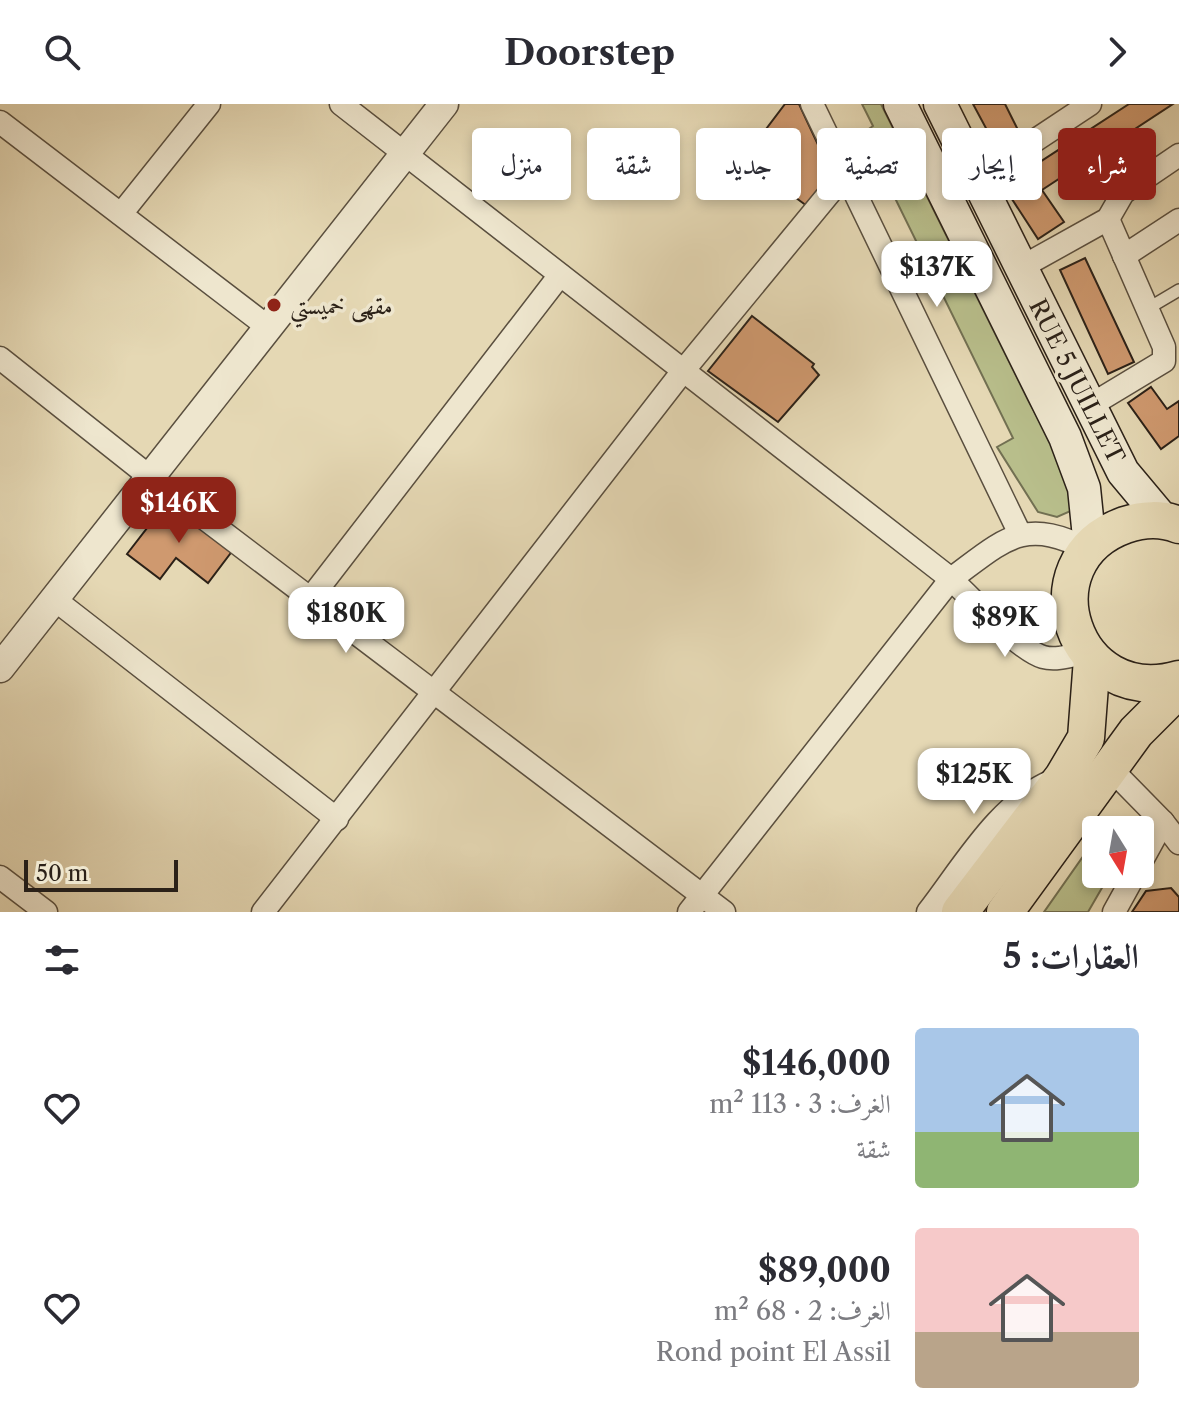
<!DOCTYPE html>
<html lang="ar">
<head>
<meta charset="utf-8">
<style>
	:root { --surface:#fff; --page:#f7f7f7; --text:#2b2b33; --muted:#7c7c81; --accent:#8f2418 }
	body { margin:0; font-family:"Libre Caslon Text",Amiri,serif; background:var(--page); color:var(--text); direction:rtl; height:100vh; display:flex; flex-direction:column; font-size:30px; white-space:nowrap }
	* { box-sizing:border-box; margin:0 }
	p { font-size:26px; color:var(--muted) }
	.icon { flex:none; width:44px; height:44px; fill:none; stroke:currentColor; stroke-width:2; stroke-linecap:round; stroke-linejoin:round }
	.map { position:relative; height:808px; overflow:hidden; direction:ltr }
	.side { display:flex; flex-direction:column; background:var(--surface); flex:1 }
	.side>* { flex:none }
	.guide { position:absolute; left:24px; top:24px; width:1132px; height:72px; direction:rtl; display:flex; gap:16px }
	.needle { width:52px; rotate:169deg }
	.fabs { position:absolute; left:1082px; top:712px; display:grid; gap:16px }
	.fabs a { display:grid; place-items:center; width:72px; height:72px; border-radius:8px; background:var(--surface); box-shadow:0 4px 12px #0003; font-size:40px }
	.scale { position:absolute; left:24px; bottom:20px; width:154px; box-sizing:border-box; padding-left:8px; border:4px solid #2b2118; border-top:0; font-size:22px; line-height:28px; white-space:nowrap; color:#2b2118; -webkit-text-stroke:6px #eee6ce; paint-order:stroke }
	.price { position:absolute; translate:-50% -68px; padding:0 18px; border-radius:16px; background:#fff; color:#222; font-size:26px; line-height:52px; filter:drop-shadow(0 2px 4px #0008) }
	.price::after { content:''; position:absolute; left:50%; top:48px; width:24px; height:18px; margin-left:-12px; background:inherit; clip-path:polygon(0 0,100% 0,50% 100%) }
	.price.current { background:var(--accent); color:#fff }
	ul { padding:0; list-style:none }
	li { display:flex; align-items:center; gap:24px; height:200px; padding:0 40px }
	li span { display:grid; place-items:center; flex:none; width:224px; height:160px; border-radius:8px; color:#555 }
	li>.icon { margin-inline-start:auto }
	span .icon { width:96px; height:96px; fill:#fffc; stroke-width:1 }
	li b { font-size:34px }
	h2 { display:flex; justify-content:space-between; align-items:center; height:96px; padding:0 40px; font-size:34px }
	.chip { padding:0 28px; border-radius:8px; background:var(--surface); box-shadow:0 4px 12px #0003; font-size:28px; line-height:72px }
	.chip.current { background:var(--accent); color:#fff }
	header { display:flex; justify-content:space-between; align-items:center; height:104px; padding:0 40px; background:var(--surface); font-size:36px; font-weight:700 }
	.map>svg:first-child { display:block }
	.green { fill:#b8be8b; stroke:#727052; stroke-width:2 }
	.building { fill:#cf996f; stroke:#2b2118; stroke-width:2 }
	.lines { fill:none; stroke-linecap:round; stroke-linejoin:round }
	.service-casing { stroke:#5a4f3f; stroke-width:14 }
	.minor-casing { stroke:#5a4f3f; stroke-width:25 }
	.tertiary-casing { stroke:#5a4f3f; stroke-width:31 }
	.secondary-casing { stroke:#2b2118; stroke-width:35 }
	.primary-casing { stroke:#2b2118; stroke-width:39 }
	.service { stroke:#eee6ce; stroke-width:11 }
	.minor { stroke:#eee6ce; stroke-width:22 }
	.tertiary { stroke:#eee6ce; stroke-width:28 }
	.secondary { stroke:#eee6ce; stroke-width:32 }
	.primary { stroke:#e5d8b4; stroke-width:36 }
	.poi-dot { fill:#8f2418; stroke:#eee6ce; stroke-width:3 }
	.labels { text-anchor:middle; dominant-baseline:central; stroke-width:7; stroke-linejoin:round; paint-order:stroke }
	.poi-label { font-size:24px; fill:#2b2118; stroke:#eee6ce; text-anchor:start }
	.street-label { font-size:24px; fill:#2b2118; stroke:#eee6ce }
</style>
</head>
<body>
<header><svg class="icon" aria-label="forward" viewBox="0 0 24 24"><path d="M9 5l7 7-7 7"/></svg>Doorstep<svg class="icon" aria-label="search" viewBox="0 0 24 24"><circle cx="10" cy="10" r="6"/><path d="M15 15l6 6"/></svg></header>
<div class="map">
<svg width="1179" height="808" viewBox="0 0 1179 808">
	<rect width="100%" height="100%" fill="#e5d8b4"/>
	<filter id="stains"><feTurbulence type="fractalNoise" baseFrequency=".0025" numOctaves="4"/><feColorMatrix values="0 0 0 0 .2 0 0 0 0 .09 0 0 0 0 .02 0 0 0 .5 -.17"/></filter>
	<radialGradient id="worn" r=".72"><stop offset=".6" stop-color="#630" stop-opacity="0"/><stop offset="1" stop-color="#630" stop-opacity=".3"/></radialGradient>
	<g class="green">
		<path d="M862,0H881L1029,298C1049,334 1067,365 1073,406L1057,413L1038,408L997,343L1013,334L863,29L873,22Z"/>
		<polygon points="1096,734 1096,770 1110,770 1088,808 1044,808"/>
	</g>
	<g class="building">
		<polygon points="785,0 799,0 835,77 811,105 765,71 775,58 754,41"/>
		<polygon points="973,0 1005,0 1019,28 995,41"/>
		<polygon points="1129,0 1173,0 1042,86 1064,118 1038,135 1008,89 1009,78"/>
		<polygon points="1085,154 1134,258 1108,270 1060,166"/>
		<polygon points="752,212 814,260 812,263 819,271 778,318 708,267"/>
		<polygon points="1151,283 1167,305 1179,297 1179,332 1161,345 1128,299"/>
		<polygon points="168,397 233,446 208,479 176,454 160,475 127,450"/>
		<polygon points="1171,784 1179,793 1179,808 1132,808 1146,787"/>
	</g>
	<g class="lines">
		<defs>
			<polyline id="service" points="1147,205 1179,186"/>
			<g id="minor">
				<path d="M341,0L951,475C971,494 1019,546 1043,553C1057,557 1072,551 1086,548"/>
				<polyline points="812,0 1020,430"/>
				<polyline points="0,18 268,223"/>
				<polyline points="977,75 1090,0"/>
				<polyline points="121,110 209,0"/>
				<polyline points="1124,152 1179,116"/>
				<polyline points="1020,164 1108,115 1123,89 1179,51"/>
				<polyline points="0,254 150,373 724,808"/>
				<polyline points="1091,301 1164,257 1164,243 1108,115"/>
				<polyline points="54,495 337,715"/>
				<polyline points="310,495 560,171"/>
				<polyline points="1110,664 1163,718 1140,760"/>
				<polyline points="1163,718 1179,739"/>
				<polyline points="0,773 46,808"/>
				<polyline points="263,808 683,267 846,69"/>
				<path d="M689,808L951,475C1004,436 1023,412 1089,446"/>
				<path d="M928,808C963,763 1000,697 1055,676"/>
				<polyline points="1114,808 1135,770"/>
			</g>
			<polyline id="tertiary" points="0,564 444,0"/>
			<g id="secondary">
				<polyline points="900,0 1065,333 1084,384 1090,443"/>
				<polyline points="940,0 1123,368 1164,417"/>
			</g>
			<g id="primary">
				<path d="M1179,421C1162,414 1142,415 1125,421C1024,457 1073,606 1179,575"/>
				<polyline points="960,808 1063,673 1086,634 1092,555"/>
				<polyline points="1005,808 1136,628 1179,585"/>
			</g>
		</defs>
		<use href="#service" class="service-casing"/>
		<use href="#minor" class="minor-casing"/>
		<use href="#tertiary" class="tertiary-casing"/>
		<use href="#secondary" class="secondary-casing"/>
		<use href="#primary" class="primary-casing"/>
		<use href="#service" class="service"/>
		<use href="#minor" class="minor"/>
		<use href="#tertiary" class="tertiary"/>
		<use href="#secondary" class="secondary"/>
		<use href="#primary" class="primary"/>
	</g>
	<circle class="poi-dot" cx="274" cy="201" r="8"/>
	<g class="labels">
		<g class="poi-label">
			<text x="290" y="201">مقهى خميستي</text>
		</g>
		<g class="street-label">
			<text transform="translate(1077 277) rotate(63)">RUE 5 JUILLET</text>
		</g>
	</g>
	<rect width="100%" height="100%" filter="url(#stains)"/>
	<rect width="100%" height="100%" fill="url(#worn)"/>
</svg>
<div class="fabs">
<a><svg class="needle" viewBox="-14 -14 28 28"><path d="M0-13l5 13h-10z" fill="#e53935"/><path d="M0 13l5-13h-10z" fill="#7c7c81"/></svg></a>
</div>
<div class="scale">50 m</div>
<b class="price" style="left:937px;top:205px">$137K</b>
<b class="price current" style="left:179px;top:441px">$146K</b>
<b class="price" style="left:346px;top:551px">$180K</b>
<b class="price" style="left:1005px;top:555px">$89K</b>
<b class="price" style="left:974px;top:712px">$125K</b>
<div class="guide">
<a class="chip current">شراء</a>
<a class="chip">إيجار</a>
<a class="chip">تصفية</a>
<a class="chip">جديد</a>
<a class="chip">شقة</a>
<a class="chip">منزل</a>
</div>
</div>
<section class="side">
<h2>العقارات: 5<svg class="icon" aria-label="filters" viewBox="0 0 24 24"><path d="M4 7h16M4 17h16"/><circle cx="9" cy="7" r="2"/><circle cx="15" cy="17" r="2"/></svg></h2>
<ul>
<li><span style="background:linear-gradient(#a9c7e8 65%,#8fb573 0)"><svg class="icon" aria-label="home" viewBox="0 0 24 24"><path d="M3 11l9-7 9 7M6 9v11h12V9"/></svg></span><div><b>$146,000</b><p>الغرف: 3 · 113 m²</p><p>شقة</p></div><svg class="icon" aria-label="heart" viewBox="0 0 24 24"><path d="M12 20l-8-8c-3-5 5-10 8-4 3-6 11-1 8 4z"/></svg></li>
<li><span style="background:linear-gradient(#f6c9c9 65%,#b9a48a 0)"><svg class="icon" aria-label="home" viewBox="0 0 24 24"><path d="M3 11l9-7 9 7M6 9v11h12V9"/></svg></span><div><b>$89,000</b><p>الغرف: 2 · 68 m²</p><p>Rond point El Assil</p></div><svg class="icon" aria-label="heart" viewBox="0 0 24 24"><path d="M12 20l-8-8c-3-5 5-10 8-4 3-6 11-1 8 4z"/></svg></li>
</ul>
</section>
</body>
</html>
